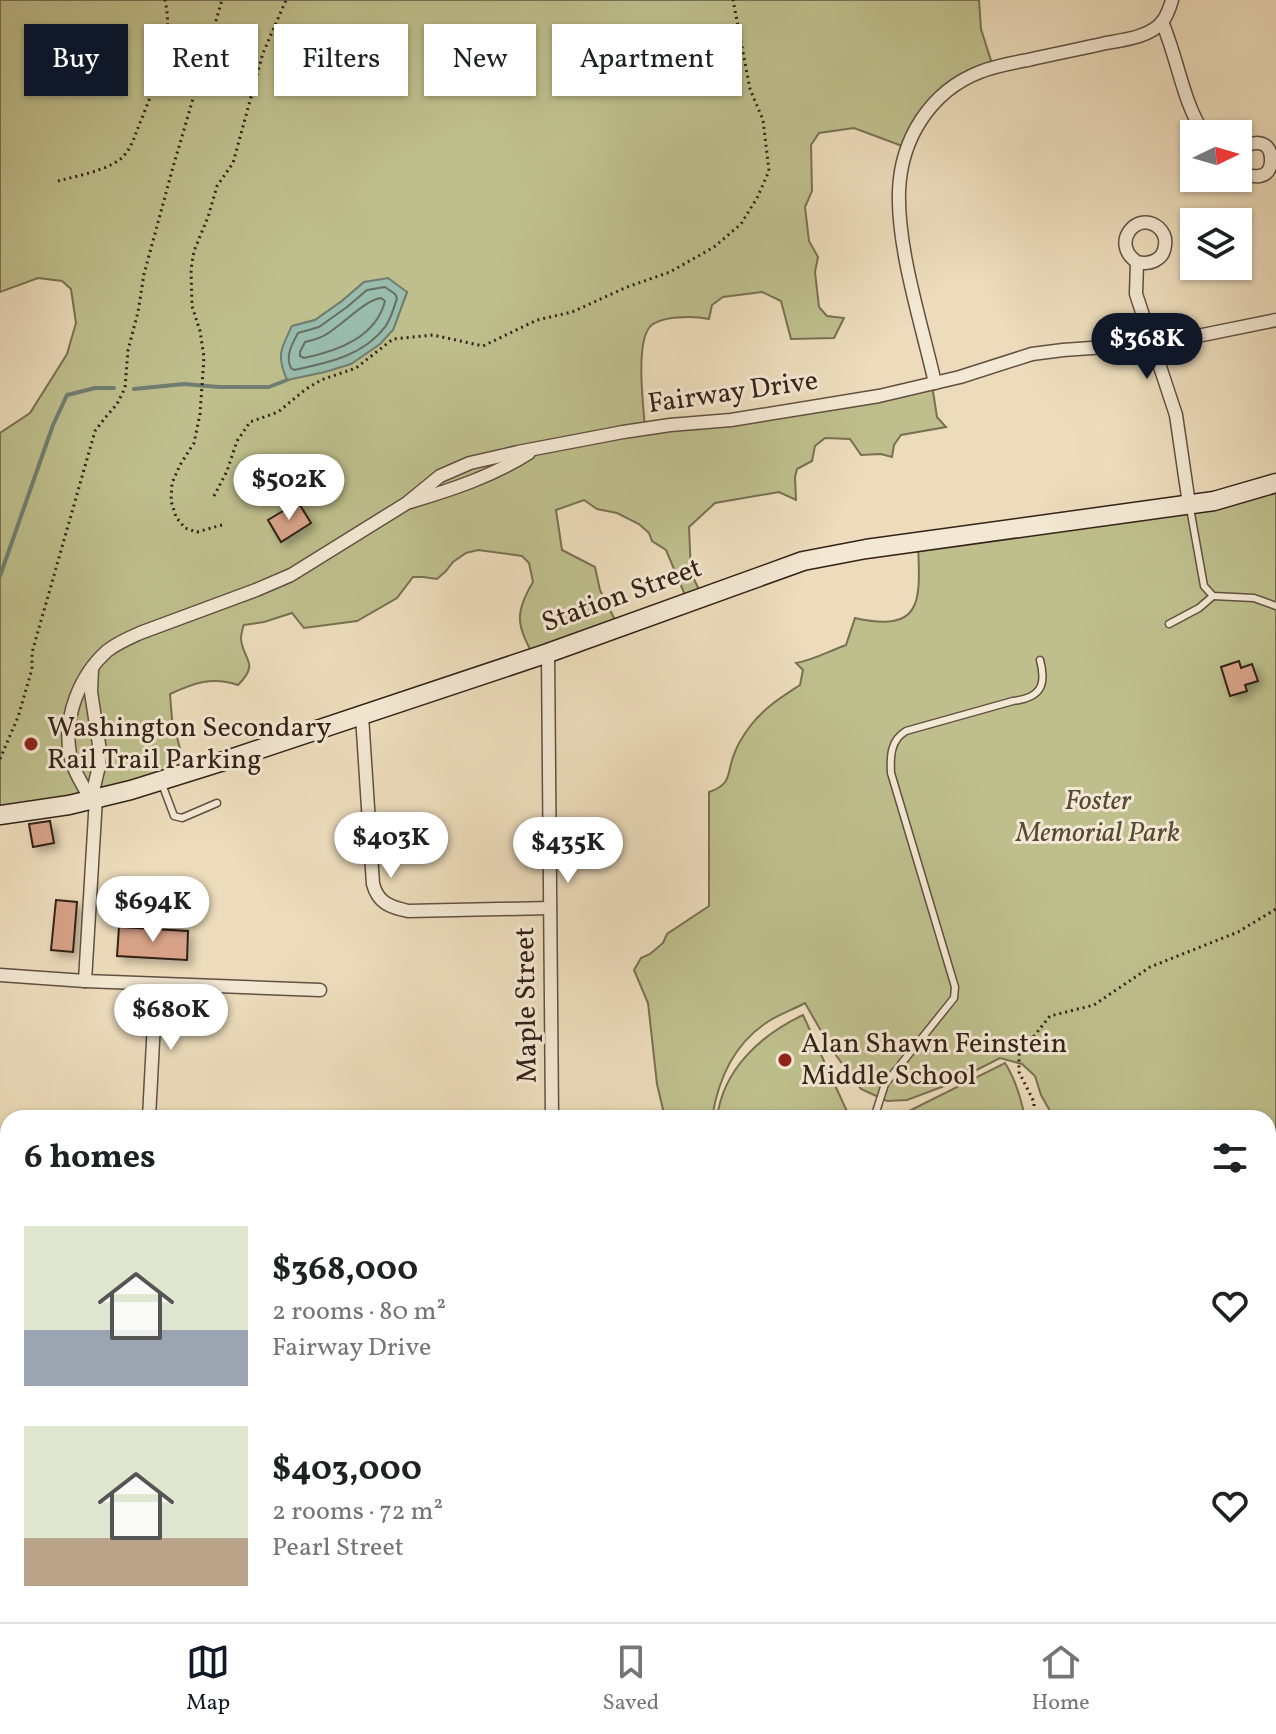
<!DOCTYPE html>
<html lang="en">
<head>
<meta charset="utf-8">
<style>
	:root { --surface:#fff; --page:#f6f6f6; --text:#202124; --muted:#757577; --line:#e0e0e0; --accent:#111827 }
	body { margin:0; font-family:Vollkorn,serif; background:var(--page); color:var(--text); height:100vh; display:flex; flex-direction:column; font-size:30px; white-space:nowrap }
	* { box-sizing:border-box; margin:0 }
	p { font-size:26px; color:var(--muted) }
	.icon { flex:none; width:44px; height:44px; fill:none; stroke:currentColor; stroke-width:2; stroke-linecap:round; stroke-linejoin:round }
	.map { position:relative; flex:1; overflow:hidden }
	.sheet { position:absolute; left:0px; top:1110px; width:1276px; height:512px; display:flex; flex-direction:column; background:var(--surface); border-radius:24px 24px 0 0; box-shadow:0 2px 6px #0004 }
	.sheet>* { flex:none }
	.top-card { position:absolute; left:24px; top:24px; width:800px; height:72px; display:flex; gap:16px }
	.needle { width:52px; rotate:85deg }
	.controls { position:absolute; left:1180px; top:120px; display:grid; gap:16px }
	.controls a { display:grid; place-items:center; width:72px; height:72px; border-radius:0px; background:var(--surface); box-shadow:0 2px 6px #0004; font-size:40px }
	.price { position:absolute; translate:-50% -68px; padding:0 18px; border-radius:28px; background:#fff; color:#222; font-size:26px; line-height:52px; filter:drop-shadow(0 2px 4px #0008) }
	.price::after { content:''; position:absolute; left:50%; top:48px; width:24px; height:18px; margin-left:-12px; background:inherit; clip-path:polygon(0 0,100% 0,50% 100%) }
	.price.active { background:var(--accent); color:#fff }
	ul { padding:0; list-style:none }
	li { display:flex; align-items:center; gap:24px; height:200px; padding:0 24px }
	li span { display:grid; place-items:center; flex:none; width:224px; height:160px; border-radius:0px; color:#555 }
	li>.icon { margin-inline-start:auto }
	span .icon { width:96px; height:96px; fill:#fffc; stroke-width:1 }
	li b { font-size:34px }
	h2 { display:flex; justify-content:space-between; align-items:center; height:96px; padding:0 24px; font-size:34px }
	.tag { padding:0 28px; border-radius:0px; background:var(--surface); box-shadow:0 2px 6px #0004; font-size:28px; line-height:72px }
	.tag.active { background:var(--accent); color:#fff }
	.dock { display:flex; justify-content:space-around; align-items:center; height:112px; border-top:2px solid var(--line); background:var(--surface); font-size:22px; color:var(--muted) }
	.dock a { display:grid; justify-items:center; gap:4px }
	.dock .active { color:var(--accent) }
	.map>svg:first-child { display:block }
	.green { fill:#bebf8c; stroke:#787052; stroke-width:2; fill-rule:evenodd }
	.water { fill:#99bcad; stroke:#707e71; stroke-width:2 }
	.lines { fill:none; stroke-linecap:round; stroke-linejoin:round }
	.shore { stroke:#666f62; stroke-width:2 }
	.stream { stroke:#707e71; stroke-width:4 }
	.building { fill:#d7a287; stroke:#332218; stroke-width:2; filter:url(#shadow) }
	.lane-casing { stroke:#615041; stroke-width:9 }
	.street-casing { stroke:#615041; stroke-width:15 }
	.secondary-casing { stroke:#332218; stroke-width:21 }
	.path { stroke:#332218; stroke-width:3; stroke-dasharray:2 4; stroke-linecap:butt }
	.lane { stroke:#f3e8d3; stroke-width:6 }
	.street { stroke:#f3e8d3; stroke-width:12 }
	.secondary { stroke:#f3e8d3; stroke-width:18 }
	.poi-dot { fill:#8f2418; stroke:#f3e8d3; stroke-width:3 }
	.labels { text-anchor:middle; dominant-baseline:central; stroke-width:6; stroke-linejoin:round; paint-order:stroke }
	.street-label { font-size:28px; fill:#332218; stroke:#f3e8d3 }
	.poi-label { font-size:28px; fill:#332218; stroke:#f3e8d3; text-anchor:start }
	.park-label { font-size:28px; font-style:italic; fill:#564935; stroke:#f3e8d3 }
</style>
</head>
<body>
<div class="map">
<svg width="1276" height="1622" viewBox="0 0 1276 1622">
	<defs>
		<filter id="shadow"><feDropShadow dx="5" dy="5" stdDeviation="4" flood-color="#0004"/></filter>
	</defs>
	<rect width="100%" height="100%" fill="#ecdcbb"/>
	<filter id="stains"><feTurbulence type="fractalNoise" baseFrequency=".0025" numOctaves="4"/><feColorMatrix values="0 0 0 0 .2 0 0 0 0 .09 0 0 0 0 .02 0 0 0 .5 -.17"/></filter>
	<radialGradient id="worn" r=".72"><stop offset=".6" stop-color="#630" stop-opacity="0"/><stop offset="1" stop-color="#630" stop-opacity=".3"/></radialGradient>
	<g class="green">
		<path d="M0,0H979L981,29L993,67L960,82L905,147L854,128L819,133L811,145L812,191L805,207L809,241L818,257L815,272L819,307L827,316L844,318L834,338L791,339L781,301L762,292L723,297L712,305L709,319C695,316 658,315 649,328C636,345 643,405 645,427L932,385L937,417L946,427L901,435L894,445L892,457L881,454L861,455L850,439L825,438L815,446L812,461L797,469L795,477L796,500L779,492L715,503L689,527L691,573L703,598L687,600L666,550L652,541L649,533L639,524L617,513L597,509L584,500L556,510L562,550L595,567L600,590L618,626L533,655C517,624 514,614 533,582L529,563L522,556L478,550L466,553L453,562L446,571L437,579L423,577H413L397,598L357,621L304,628L292,613L264,622L244,625C243,626 241,636 241,638C242,660 261,662 238,685C212,676 194,683 170,694L172,719L187,774L0,816V433L30,413L67,354L76,323L71,289L62,281L38,278L0,292ZM364,282L407,292L393,330L283,347L292,326L315,320L342,301Z"/>
		<path d="M1276,484V1551L1268,1553V1118H1054L1041,1095L1035,1076L1022,1064L1000,1058L947,1085L907,1100L887,1101L861,1089L832,1050L805,1003C792,1010 777,1015 766,1023C733,1045 718,1080 712,1118H665L657,1084L648,1003L634,970L641,958L650,954L663,943L667,934L709,906V792C734,784 726,771 735,752C738,743 745,733 751,725C765,707 782,697 800,685L803,670L796,663C814,660 829,651 846,645L855,618C925,634 920,598 918,543Z"/>
		<path d="M803,1015L850,1118H717C723,1069 761,1035 803,1015Z"/>
		<path d="M1005,1063C1016,1080 1021,1098 1025,1118H900L901,1115Z"/>
		<polygon points="0,1479 8,1480 8,1614 727,1614 727,1622 0,1622"/>
	</g>
	<path class="water" d="M388,278L407,292L393,330L380,344L351,364L325,372L287,380C276,355 281,349 292,326L315,320L342,301L364,282Z"/>
	<g class="lines">
		<g class="shore">
			<path d="M385,287L395,294L397,298C394,308 391,319 385,327C363,356 327,363 294,370L291,368C285,356 292,344 298,333L319,327L347,307L367,290Z"/>
			<path d="M381,298L385,301C376,337 338,351 304,358L300,356V352L305,342C312,340 319,339 325,335C342,326 364,300 381,298Z"/>
		</g>
		<g class="stream">
			<polyline points="134,389 184,384 219,387 269,387 287,380"/>
			<polyline points="0,576 53,425 67,395 95,388 114,388"/>
		</g>
	</g>
	<g class="building">
		<polygon points="298,502 311,523 281,542 268,520"/>
		<polygon points="1239,661 1241,668 1252,664 1258,681 1245,685 1247,691 1230,696 1221,667"/>
		<polygon points="50,821 54,843 33,847 29,824"/>
		<polygon points="56,900 77,902 73,952 51,950"/>
		<polygon points="119,927 188,931 187,960 117,956"/>
	</g>
	<g class="lines">
		<defs>
			<g id="lane">
				<polyline points="1190,508 1204,586 1213,596 1254,598 1276,606"/>
				<polyline points="1169,624 1199,608 1213,596"/>
				<polyline points="162,784 174,816 182,818 217,803"/>
				<path d="M874,1118L885,1084L954,998L955,987L891,773C890,755 891,740 906,731L1013,701C1040,698 1047,686 1040,660"/>
				<polyline points="0,1585 8,1584"/>
				<polyline points="252,1614 253,1622"/>
				<polyline points="255,1614 262,1619 291,1622"/>
				<polyline points="478,1614 523,1622"/>
				<polyline points="830,1614 831,1622"/>
				<polyline points="888,1614 898,1622"/>
				<polyline points="22,1622 60,1614"/>
				<polyline points="214,1622 228,1619"/>
				<polyline points="371,1622 373,1614"/>
				<polyline points="869,1622 884,1614"/>
				<polyline points="1033,1622 1036,1614"/>
			</g>
			<g id="street">
				<path d="M1162,22C1178,59 1182,100 1204,134"/>
				<path d="M1238,152C1249,140 1271,138 1271,159C1272,181 1250,179 1238,169"/>
				<path d="M1137,262C1109,243 1138,209 1159,228C1164,233 1166,239 1165,245C1164,260 1150,265 1137,262L1136,294L1176,415L1189,504"/>
				<path d="M935,383C922,325 897,249 899,191C901,138 931,91 980,72C995,66 1012,63 1028,60C1054,54 1080,49 1106,43C1123,40 1150,37 1162,22C1167,16 1170,7 1172,0"/>
				<path d="M410,502C451,490 493,476 529,453"/>
				<polyline points="548,653 552,1118"/>
				<path d="M362,716L373,884C378,903 390,907 408,911L550,908"/>
				<path d="M91,800C83,785 73,771 70,754C63,717 80,675 107,651C117,643 129,638 140,633L256,590L291,575L407,503L440,476L470,463L518,452L623,432L670,425L731,420L879,396L960,377L1032,354L1063,350L1163,343L1276,320"/>
				<polyline points="91,800 99,766 100,751 91,692 92,668"/>
				<polyline points="0,975 85,981 320,990"/>
				<polyline points="85,981 96,798"/>
				<polyline points="149,1118 156,984"/>
				<polyline points="0,1481 8,1483"/>
				<polyline points="552,1622 552,1614"/>
			</g>
			<polyline id="secondary" points="0,815 69,805 131,790 227,760 548,653 803,561 866,549 1214,501 1276,483"/>
		</defs>
		<use href="#lane" class="lane-casing"/>
		<use href="#street" class="street-casing"/>
		<use href="#secondary" class="secondary-casing"/>
		<g class="path">
			<path d="M58,181C77,176 99,172 116,162C125,157 129,149 133,141C149,97 176,48 165,0"/>
			<polyline points="214,496 227,471 237,441 250,422 278,412 306,389 321,380 356,368 393,339 433,335 483,346 537,320 572,312 627,287 670,272 714,247 741,224 757,198 769,171 763,120 750,89 733,0"/>
			<polyline points="222,525 197,532 185,528 176,517 171,501 172,483 180,465 194,443 200,414 204,357 200,331 192,306 191,269 194,251 208,217 217,186 233,163 263,53 286,0"/>
			<polyline points="0,759 18,717 32,669 32,653 35,642 95,431 105,418 117,404 125,388 128,350 138,312 144,274 173,167 222,0"/>
			<polyline points="1034,1118 1034,1102 1019,1072 1019,1055 1050,1016 1094,1005 1150,967 1238,932 1276,909"/>
			<polyline points="1268,1381 1276,1380"/>
			<polyline points="1270,1588 1276,1564"/>
		</g>
		<use href="#lane" class="lane"/>
		<use href="#street" class="street"/>
		<use href="#secondary" class="secondary"/>
	</g>
	<g class="poi-dot">
		<circle cx="31" cy="744" r="8"/>
		<circle cx="785" cy="1060" r="8"/>
	</g>
	<g class="labels">
		<g class="street-label">
			<text transform="translate(733 393) rotate(-8)">Fairway Drive</text>
			<text transform="translate(622 596) rotate(-20)">Station Street</text>
			<text transform="translate(527 1005) rotate(-91)">Maple Street</text>
		</g>
		<g class="poi-label">
			<text x="47" y="728">Washington Secondary<tspan x="47" dy="32">Rail Trail Parking</tspan></text>
			<text x="801" y="1044">Alan Shawn Feinstein<tspan x="801" dy="32">Middle School</tspan></text>
		</g>
		<g class="park-label">
			<text x="1098" y="801">Foster<tspan x="1098" dy="32">Memorial Park</tspan></text>
		</g>
	</g>
	<rect width="100%" height="100%" filter="url(#stains)"/>
	<rect width="100%" height="100%" fill="url(#worn)"/>
</svg>
<div class="controls">
<a><svg class="needle" viewBox="-14 -14 28 28"><path d="M0-13l5 13h-10z" fill="#e53935"/><path d="M0 13l5-13h-10z" fill="#757577"/></svg></a>
<a><svg class="icon" aria-label="layers" viewBox="0 0 24 24"><path d="M12 4l9 5-9 5-9-5zM3 14l9 5 9-5"/></svg></a>
</div>
<b class="price active" style="left:1147px;top:381px">$368K</b>
<b class="price" style="left:289px;top:522px">$502K</b>
<b class="price" style="left:391px;top:880px">$403K</b>
<b class="price" style="left:568px;top:885px">$435K</b>
<b class="price" style="left:153px;top:944px">$694K</b>
<b class="price" style="left:171px;top:1052px">$680K</b>
<div class="top-card">
<a class="tag active">Buy</a>
<a class="tag">Rent</a>
<a class="tag">Filters</a>
<a class="tag">New</a>
<a class="tag">Apartment</a>
</div>
<section class="sheet">
<h2>6 homes<svg class="icon" aria-label="filters" viewBox="0 0 24 24"><path d="M4 7h16M4 17h16"/><circle cx="9" cy="7" r="2"/><circle cx="15" cy="17" r="2"/></svg></h2>
<ul>
<li><span style="background:linear-gradient(#dfe7d0 65%,#9aa5b1 0)"><svg class="icon" aria-label="home" viewBox="0 0 24 24"><path d="M3 11l9-7 9 7M6 9v11h12V9"/></svg></span><div><b>$368,000</b><p>2 rooms · 80 m²</p><p>Fairway Drive</p></div><svg class="icon" aria-label="heart" viewBox="0 0 24 24"><path d="M12 20l-8-8c-3-5 5-10 8-4 3-6 11-1 8 4z"/></svg></li>
<li><span style="background:linear-gradient(#dfe7d0 70%,#b9a48a 0)"><svg class="icon" aria-label="home" viewBox="0 0 24 24"><path d="M3 11l9-7 9 7M6 9v11h12V9"/></svg></span><div><b>$403,000</b><p>2 rooms · 72 m²</p><p>Pearl Street</p></div><svg class="icon" aria-label="heart" viewBox="0 0 24 24"><path d="M12 20l-8-8c-3-5 5-10 8-4 3-6 11-1 8 4z"/></svg></li>
</ul>
</section>
</div>
<nav class="dock">
<a class="active"><svg class="icon" aria-label="map" viewBox="0 0 24 24"><path d="M3 6l6-2 6 2 6-2v14l-6 2-6-2-6 2zM9 4v14M15 6v14"/></svg>Map</a>
<a><svg class="icon" aria-label="saved" viewBox="0 0 24 24"><path d="M7 4h10v16l-5-4-5 4z"/></svg>Saved</a>
<a><svg class="icon" aria-label="home" viewBox="0 0 24 24"><path d="M3 11l9-7 9 7M6 9v11h12V9"/></svg>Home</a>
</nav>
</body>
</html>
